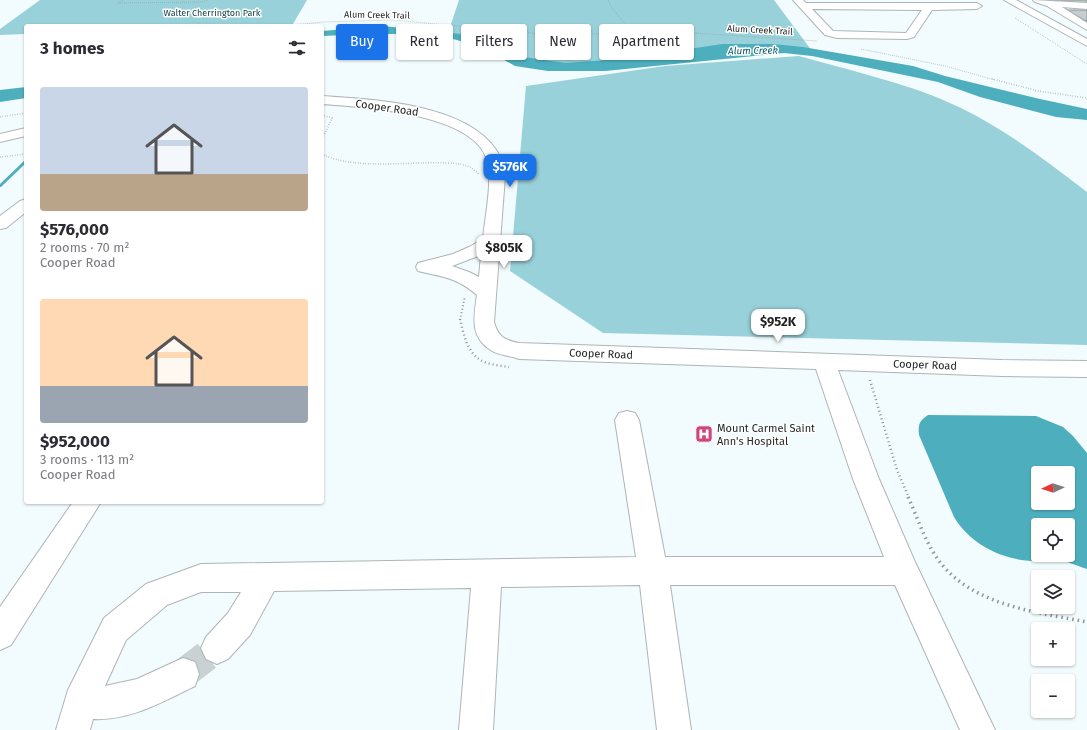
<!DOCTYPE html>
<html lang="en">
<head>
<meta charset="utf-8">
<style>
	:root { --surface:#fff; --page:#f2f2f3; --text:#2b2b33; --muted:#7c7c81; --accent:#1a73e8 }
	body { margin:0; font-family:"Fira Sans",sans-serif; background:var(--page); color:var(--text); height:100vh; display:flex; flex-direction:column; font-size:15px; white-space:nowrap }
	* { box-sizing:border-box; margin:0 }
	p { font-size:13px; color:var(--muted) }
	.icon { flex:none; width:22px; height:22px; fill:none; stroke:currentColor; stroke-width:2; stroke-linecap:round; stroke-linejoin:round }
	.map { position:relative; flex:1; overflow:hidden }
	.details { position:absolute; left:24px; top:24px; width:300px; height:480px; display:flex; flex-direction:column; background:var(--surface); border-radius:4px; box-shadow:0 1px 3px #0004 }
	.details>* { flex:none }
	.banner { position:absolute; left:336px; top:24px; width:380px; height:36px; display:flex; gap:8px }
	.needle { width:26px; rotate:266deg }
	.controls { position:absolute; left:1031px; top:466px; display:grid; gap:8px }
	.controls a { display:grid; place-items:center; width:44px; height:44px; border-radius:4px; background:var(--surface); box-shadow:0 1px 3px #0004; font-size:20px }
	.price { position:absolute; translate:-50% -34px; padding:0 9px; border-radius:8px; background:#fff; color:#222; font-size:13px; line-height:26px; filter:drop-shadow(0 1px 2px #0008) }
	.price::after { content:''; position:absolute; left:50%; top:24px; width:12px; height:9px; margin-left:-6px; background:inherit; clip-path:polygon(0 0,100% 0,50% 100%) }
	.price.on { background:var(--accent); color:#fff }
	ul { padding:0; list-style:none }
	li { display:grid; align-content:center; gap:8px; height:212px; padding:0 16px }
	li span { display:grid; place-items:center; height:124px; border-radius:4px; color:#555 }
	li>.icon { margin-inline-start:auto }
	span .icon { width:72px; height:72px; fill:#fffc; stroke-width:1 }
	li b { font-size:17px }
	h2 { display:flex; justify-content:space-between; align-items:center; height:48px; padding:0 16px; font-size:17px }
	.tag { padding:0 14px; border-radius:4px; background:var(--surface); box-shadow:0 1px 3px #0004; font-size:14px; line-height:36px }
	.tag.on { background:var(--accent); color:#fff }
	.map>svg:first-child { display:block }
	.green { fill:#99d1da }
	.water { fill:#4dafbe; fill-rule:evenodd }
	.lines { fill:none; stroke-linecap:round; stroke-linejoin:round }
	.stream { fill:#4dafbe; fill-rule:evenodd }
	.building { fill:#c5cdcf; stroke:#8b9395 }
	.minor-tunnel { stroke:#c9d1d2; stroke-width:30; stroke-dasharray:30 15; stroke-linecap:butt }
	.minor-casing { stroke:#adb5b6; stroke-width:2 }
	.major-casing { stroke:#adb5b6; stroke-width:2 }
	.path-far4 { stroke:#8f9596; stroke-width:1; stroke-dasharray:0.5 1.5; stroke-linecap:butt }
	.path-far3 { stroke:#8f9596; stroke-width:1.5; stroke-dasharray:0.5 2; stroke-linecap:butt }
	.path-far2 { stroke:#8f9596; stroke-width:2; stroke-dasharray:1 2.5; stroke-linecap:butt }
	.path-far1 { stroke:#8f9596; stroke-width:2.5; stroke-dasharray:1 3; stroke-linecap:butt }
	.path { stroke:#8f9596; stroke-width:3.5; stroke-dasharray:1.5 4; stroke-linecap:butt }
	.minor { fill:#fff; fill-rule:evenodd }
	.major { fill:#fff; fill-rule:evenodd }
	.labels { text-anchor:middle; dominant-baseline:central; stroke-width:3; stroke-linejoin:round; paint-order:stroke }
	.far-park-label { font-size:9px; fill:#17434a; stroke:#fff }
	.far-street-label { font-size:9px; fill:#242727; stroke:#fff }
	.far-water-label { font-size:10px; font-style:italic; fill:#0e616c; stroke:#fff }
	.street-label { font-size:11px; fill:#242727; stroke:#fff }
	.poi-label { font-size:11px; fill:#242727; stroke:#fff; text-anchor:start }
</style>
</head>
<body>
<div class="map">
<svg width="1087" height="730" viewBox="0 0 1087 730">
	<rect width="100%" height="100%" fill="#f2fbfd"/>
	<g class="green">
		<polygon points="40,0 307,0 293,24 241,26 26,26 26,34 0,35 0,29"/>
		<polygon points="459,0 774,0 812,51 562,67 512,60 482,43 447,36"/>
		<path d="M799,56C851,71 912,84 961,108C1006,130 1047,161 1087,192V345L603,333L510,271L526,86L665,66Z"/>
	</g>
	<g class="water">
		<polygon points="383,26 470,35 491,40 512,54 524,57 565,63 621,59 665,50 689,49 722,44 773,44 803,47 913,66 945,76 1040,99 1087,109 1087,120 1056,117 980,97 938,82 812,56 784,53 605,71 548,71 515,66 479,46 453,39 404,34 368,34 322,36 322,31"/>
		<polygon points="26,87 26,98 0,102 0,90"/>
		<path d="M928,415L1036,416L1063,427L1073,436L1087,453V569C1077,566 1065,560 1054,559C1048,558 1042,560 1036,561C1004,561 971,545 954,517L919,435C918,425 919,421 928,415ZM1038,473H1068V503H1038ZM1038,525H1068V555H1038Z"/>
	</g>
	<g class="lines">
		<polygon class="stream" points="25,160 26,160 26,163 1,187 0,187 0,184"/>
	</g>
	<g class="building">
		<polygon points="1050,0 1087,0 1087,3 1053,2"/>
		<polygon points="1067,10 1087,10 1087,21 1084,20"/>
	</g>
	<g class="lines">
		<polyline class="minor-tunnel" points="183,674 217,648"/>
		<defs>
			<g id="minor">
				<path d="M793,0H803L806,3H977L982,6L977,9L932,10L914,37L907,39L837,38L825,35ZM812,9L922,10L906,33L833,31Z"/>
				<polygon points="1033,0 1087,3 1087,9 1062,7 1087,23 1087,30 1047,6 1035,2"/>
				<path d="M322,96C375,100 474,103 501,158C504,163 504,170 505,176L494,322C498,337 505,340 519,343L1002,360L1087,361V377L1002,376L838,370L879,479L915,562L995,730H960L895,585H670L691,730H657L640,585L501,587L493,730H459L471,588L274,591L250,635L228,659L217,664L206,659L201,648L206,637L228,613L241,592H201L167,605L126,640L105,686L137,679L183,658L195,662L199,674L195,686C162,702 130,721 93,719L90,730H56L68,690L104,618L146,584L201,564L636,557L615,420L619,413L627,411L635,413L639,420L665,557H884L853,479L816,369L519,359C511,356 499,355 492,351C469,337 474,317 477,295C456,277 443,277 418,271L416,267L418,263L453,254L469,247L483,239C485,217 493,180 487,160C474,113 362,107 322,104ZM481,255L479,277L469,272L452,266Z"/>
				<polygon points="26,128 26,136 0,142 0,134"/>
				<polygon points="26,199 26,212 6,228 0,229 0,216 20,201"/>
				<polygon points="73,502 101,502 11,645 0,650 0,607"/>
			</g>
			<polygon id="major" points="1004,0 1016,0 1087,39 1087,46"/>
		</defs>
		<use href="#minor" class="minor-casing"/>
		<use href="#major" class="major-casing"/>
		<g class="path-far4">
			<polyline points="123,0 118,3 202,2 208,0"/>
			<polyline points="608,0 611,7 633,33"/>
			<polyline points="1015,18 1087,64"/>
			<polyline points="283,26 323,22 394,20 551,35 679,32 817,41"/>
			<polyline points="861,49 945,66 995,80"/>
		</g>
		<g class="path-far3">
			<polyline points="992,79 1038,91 1087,98"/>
			<polyline points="322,115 332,118 322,140"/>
			<polyline points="0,117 26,113"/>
			<path d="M322,154C355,172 422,159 460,164L470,167L479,174"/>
			<polyline points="0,157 26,154"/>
		</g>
		<polyline class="path-far2" points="460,320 465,296"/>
		<g class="path-far1">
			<path d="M460,319C464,336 468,357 487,363C494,365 502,366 509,367"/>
			<polyline points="870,380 897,470 909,498"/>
		</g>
		<path class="path" d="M908,497C919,521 927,548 944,567C978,606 1040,613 1087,622"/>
		<use href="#minor" class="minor"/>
		<use href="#major" class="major"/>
	</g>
	<defs>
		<symbol id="hospital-square" viewBox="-11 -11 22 22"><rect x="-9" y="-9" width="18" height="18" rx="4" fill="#cf467e" stroke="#fff"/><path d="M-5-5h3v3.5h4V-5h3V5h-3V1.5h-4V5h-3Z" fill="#fff"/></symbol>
	</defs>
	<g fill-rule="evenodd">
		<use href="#hospital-square" x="694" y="424" width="20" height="20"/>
	</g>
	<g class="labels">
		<g class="far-park-label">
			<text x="212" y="13">Walter Cherrington Park</text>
		</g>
		<g class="far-street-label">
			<text transform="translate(377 15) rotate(1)">Alum Creek Trail</text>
			<text transform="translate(760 30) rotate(3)">Alum Creek Trail</text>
		</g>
		<g class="far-water-label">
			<text transform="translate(753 51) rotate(-1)">Alum Creek</text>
		</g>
		<g class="street-label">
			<text transform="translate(387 108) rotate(8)">Cooper Road</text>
			<text transform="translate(601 354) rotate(2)">Cooper Road</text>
			<text transform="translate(925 365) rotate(2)">Cooper Road</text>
		</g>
		<g class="poi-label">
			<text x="717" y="428">Mount Carmel Saint<tspan x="717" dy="13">Ann's Hospital</tspan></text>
		</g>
	</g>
</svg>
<div class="controls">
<a><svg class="needle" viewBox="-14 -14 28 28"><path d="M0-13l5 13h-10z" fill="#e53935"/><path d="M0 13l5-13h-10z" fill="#7c7c81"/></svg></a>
<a><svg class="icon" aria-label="locate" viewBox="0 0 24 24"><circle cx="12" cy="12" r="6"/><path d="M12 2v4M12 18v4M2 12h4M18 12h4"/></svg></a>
<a><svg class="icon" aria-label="layers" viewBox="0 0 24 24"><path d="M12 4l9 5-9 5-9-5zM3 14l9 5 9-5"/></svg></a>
<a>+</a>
<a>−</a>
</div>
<b class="price on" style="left:510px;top:188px">$576K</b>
<b class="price" style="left:504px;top:269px">$805K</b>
<b class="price" style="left:778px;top:343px">$952K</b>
<div class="banner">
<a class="tag on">Buy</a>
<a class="tag">Rent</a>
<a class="tag">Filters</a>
<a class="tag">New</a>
<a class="tag">Apartment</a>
</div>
<section class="details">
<h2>3 homes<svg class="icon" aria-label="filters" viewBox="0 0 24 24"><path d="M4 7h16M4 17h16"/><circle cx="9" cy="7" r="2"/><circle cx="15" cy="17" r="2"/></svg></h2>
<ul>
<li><span style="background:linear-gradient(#c9d6e8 70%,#b9a48a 0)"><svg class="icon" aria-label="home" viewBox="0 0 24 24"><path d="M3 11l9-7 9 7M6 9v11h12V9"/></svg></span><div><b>$576,000</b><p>2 rooms · 70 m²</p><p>Cooper Road</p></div></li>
<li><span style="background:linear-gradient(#ffd9b3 70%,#9aa5b1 0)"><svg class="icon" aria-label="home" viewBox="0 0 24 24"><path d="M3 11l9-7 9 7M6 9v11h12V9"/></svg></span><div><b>$952,000</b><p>3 rooms · 113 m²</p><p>Cooper Road</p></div></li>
</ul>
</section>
</div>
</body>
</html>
